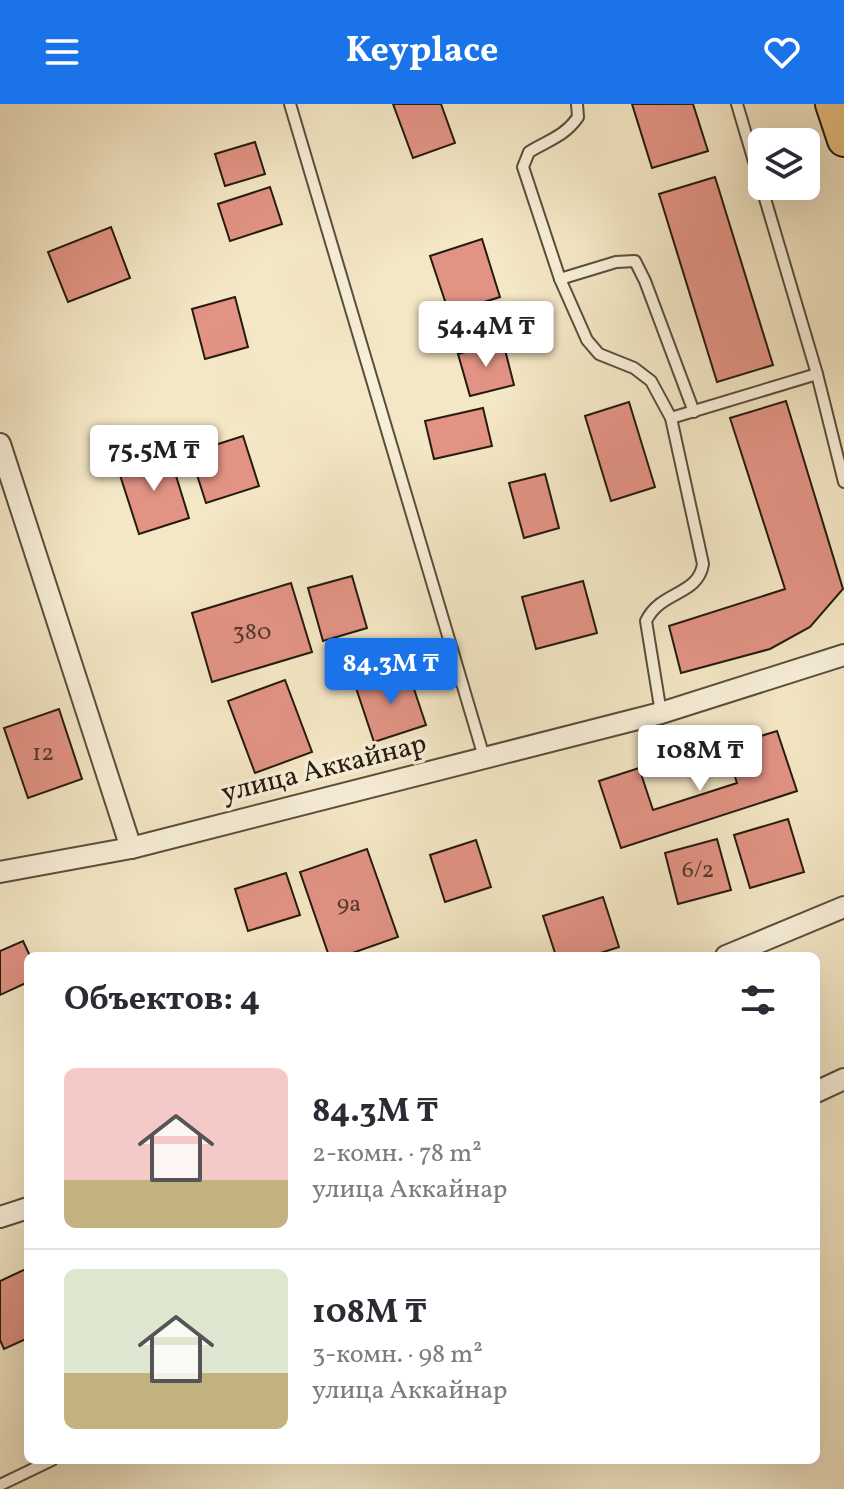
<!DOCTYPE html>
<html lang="ru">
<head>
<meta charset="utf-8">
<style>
	:root { --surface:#fff; --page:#f7f7f7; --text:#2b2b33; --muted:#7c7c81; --line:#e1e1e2; --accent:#1a73e8 }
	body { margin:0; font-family:Vollkorn,serif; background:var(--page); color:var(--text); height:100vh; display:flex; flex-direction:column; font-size:30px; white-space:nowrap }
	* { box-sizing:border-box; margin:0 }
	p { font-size:26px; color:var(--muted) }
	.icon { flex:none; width:44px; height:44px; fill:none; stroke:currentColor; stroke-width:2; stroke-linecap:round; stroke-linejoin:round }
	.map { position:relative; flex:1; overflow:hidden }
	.drawer { position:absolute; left:24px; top:848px; width:796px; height:512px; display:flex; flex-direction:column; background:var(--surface); border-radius:12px; box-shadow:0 8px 32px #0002 }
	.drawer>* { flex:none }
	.buttons { position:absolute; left:748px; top:24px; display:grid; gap:16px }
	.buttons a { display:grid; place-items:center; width:72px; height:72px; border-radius:12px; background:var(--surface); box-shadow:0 8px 32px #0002; font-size:40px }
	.price { position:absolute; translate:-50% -68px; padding:0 18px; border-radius:8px; background:#fff; color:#222; font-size:26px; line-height:52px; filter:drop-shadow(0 2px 4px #0008) }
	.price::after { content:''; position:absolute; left:50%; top:48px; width:24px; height:18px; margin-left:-12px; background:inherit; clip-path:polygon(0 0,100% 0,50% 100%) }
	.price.on { background:var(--accent); color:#fff }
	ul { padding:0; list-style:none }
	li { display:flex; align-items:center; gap:24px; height:200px; padding:0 40px }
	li+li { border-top:2px solid var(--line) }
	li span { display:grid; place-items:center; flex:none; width:224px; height:160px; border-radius:12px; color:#555 }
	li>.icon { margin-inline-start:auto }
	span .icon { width:96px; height:96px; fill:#fffc; stroke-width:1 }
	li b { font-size:34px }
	h2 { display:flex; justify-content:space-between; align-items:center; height:96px; padding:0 40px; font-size:34px }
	header { display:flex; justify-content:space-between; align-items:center; height:104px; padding:0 40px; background:var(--accent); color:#fff; font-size:36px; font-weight:700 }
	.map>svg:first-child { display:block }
	.building { fill:#e29384; stroke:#251b0f; stroke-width:2 }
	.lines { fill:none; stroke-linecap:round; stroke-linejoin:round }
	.service-casing { stroke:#594e3c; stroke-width:14 }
	.minor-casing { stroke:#594e3c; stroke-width:24 }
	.primary-casing { stroke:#251b0f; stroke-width:36 }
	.service { stroke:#f8efd9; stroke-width:10 }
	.minor { stroke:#f8efd9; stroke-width:20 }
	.primary { stroke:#eac482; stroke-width:32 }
	.labels { text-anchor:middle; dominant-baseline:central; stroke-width:7; stroke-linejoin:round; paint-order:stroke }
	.number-label { font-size:24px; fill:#54392c }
	.street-label { font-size:28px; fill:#251b0f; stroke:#f8efd9 }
</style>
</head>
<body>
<header><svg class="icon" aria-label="menu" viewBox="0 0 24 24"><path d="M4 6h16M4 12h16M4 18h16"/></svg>Keyplace<svg class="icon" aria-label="heart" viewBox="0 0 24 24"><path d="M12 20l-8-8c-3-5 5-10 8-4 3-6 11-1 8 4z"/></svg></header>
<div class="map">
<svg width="844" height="1385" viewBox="0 0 844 1385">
	<rect width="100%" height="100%" fill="#f4e7c5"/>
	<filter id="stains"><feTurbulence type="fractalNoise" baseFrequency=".0025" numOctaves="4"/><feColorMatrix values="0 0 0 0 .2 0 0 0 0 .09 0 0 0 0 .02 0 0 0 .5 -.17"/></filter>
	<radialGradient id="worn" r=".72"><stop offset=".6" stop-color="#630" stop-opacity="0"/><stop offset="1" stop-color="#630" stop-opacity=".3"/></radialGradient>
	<g class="building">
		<polygon points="393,0 441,0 455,39 413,54"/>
		<polygon points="632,0 693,0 708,47 652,64"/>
		<polygon points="255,38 265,70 225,82 215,50"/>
		<polygon points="715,73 773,261 717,278 659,90"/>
		<polygon points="270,83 282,120 230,137 218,100"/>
		<polygon points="111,123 130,174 68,198 48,148"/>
		<polygon points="482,135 500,193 449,209 430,152"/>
		<polygon points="235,193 248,243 205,255 192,205"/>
		<polygon points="503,238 514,281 470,292 458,250"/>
		<polygon points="786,297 843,485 810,523 770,545 681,569 669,522 785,485 730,314"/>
		<polygon points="629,298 655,383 611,397 585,312"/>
		<polygon points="483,304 492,342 434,355 425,317"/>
		<polygon points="243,332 259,382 206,399 190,349"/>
		<polygon points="169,349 189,414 139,430 118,365"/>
		<polygon points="545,370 559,424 524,434 509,379"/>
		<polygon points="352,472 367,524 323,537 308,484"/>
		<polygon points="583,477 597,529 536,545 522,493"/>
		<polygon points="291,479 312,548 212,578 192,509"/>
		<polygon points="408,567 426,621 374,638 356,584"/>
		<polygon points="285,576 312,648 255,669 228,597"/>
		<polygon points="59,605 82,675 28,694 4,624"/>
		<polygon points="777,627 797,687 621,744 599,677 639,664 653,706 737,679 725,643"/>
		<polygon points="788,715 804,768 750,784 734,731"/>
		<polygon points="717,735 731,786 678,800 665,749"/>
		<polygon points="476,736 491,783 445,798 430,751"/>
		<polygon points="367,745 398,833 344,852 329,852 300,768"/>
		<polygon points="286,769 300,811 248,827 235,785"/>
		<polygon points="603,793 619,843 591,852 556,852 543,812"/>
		<polygon points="23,837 30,852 28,878 0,891 0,847"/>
		<polygon points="28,1164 28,1234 4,1245 0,1236 0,1177"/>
	</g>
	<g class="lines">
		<defs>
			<g id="service">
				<polyline points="290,0 484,653"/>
				<path d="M577,0L578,13C565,32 549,36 529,48L523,63L560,175L587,236L599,250L634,264L651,277L671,314L703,460C698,492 661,486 646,517L661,609"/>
				<polyline points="737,0 817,270 844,378"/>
				<polyline points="560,175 616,158 635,157 645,177 694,308"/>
				<polyline points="671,314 817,270"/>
				<polyline points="0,1381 52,1356"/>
			</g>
			<g id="minor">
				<polyline points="0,340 131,744"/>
				<polyline points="0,768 131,744 661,609 844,551"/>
				<polyline points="726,852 844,803"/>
				<polyline points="816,988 844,975"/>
				<polyline points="0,1113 28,1104"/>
			</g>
			<polyline id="primary" points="832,0 844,36"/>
		</defs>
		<use href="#service" class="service-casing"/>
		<use href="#minor" class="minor-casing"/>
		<use href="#primary" class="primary-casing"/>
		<use href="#service" class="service"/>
		<use href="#minor" class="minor"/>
		<use href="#primary" class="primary"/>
	</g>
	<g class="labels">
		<g class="number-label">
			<text x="252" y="529">380</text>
			<text x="43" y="650">12</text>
			<text x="698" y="767">6/2</text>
			<text x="349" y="801">9а</text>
		</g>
		<g class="street-label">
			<text transform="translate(324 665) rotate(-14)">улица Аккайнар</text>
		</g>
	</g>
	<rect width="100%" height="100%" filter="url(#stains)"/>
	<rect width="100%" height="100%" fill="url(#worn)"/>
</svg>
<div class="buttons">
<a><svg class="icon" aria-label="layers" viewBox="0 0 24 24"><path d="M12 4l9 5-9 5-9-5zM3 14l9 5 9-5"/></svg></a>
</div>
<b class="price" style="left:486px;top:265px">54.4M ₸</b>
<b class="price" style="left:154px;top:389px">75.5M ₸</b>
<b class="price on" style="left:391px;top:602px">84.3M ₸</b>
<b class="price" style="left:700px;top:689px">108M ₸</b>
<section class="drawer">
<h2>Объектов: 4<svg class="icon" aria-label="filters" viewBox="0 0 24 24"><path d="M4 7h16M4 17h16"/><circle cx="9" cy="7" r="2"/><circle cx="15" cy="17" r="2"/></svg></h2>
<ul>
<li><span style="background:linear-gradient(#f6c9c9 70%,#c2b280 0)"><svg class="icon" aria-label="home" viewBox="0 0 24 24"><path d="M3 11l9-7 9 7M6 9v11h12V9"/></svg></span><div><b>84.3M ₸</b><p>2-комн. · 78 m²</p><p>улица Аккайнар</p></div></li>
<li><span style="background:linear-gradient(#dfe7d0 65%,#c2b280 0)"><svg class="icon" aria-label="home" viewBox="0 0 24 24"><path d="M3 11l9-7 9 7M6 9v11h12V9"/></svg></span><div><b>108M ₸</b><p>3-комн. · 98 m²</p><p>улица Аккайнар</p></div></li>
</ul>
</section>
</div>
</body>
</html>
